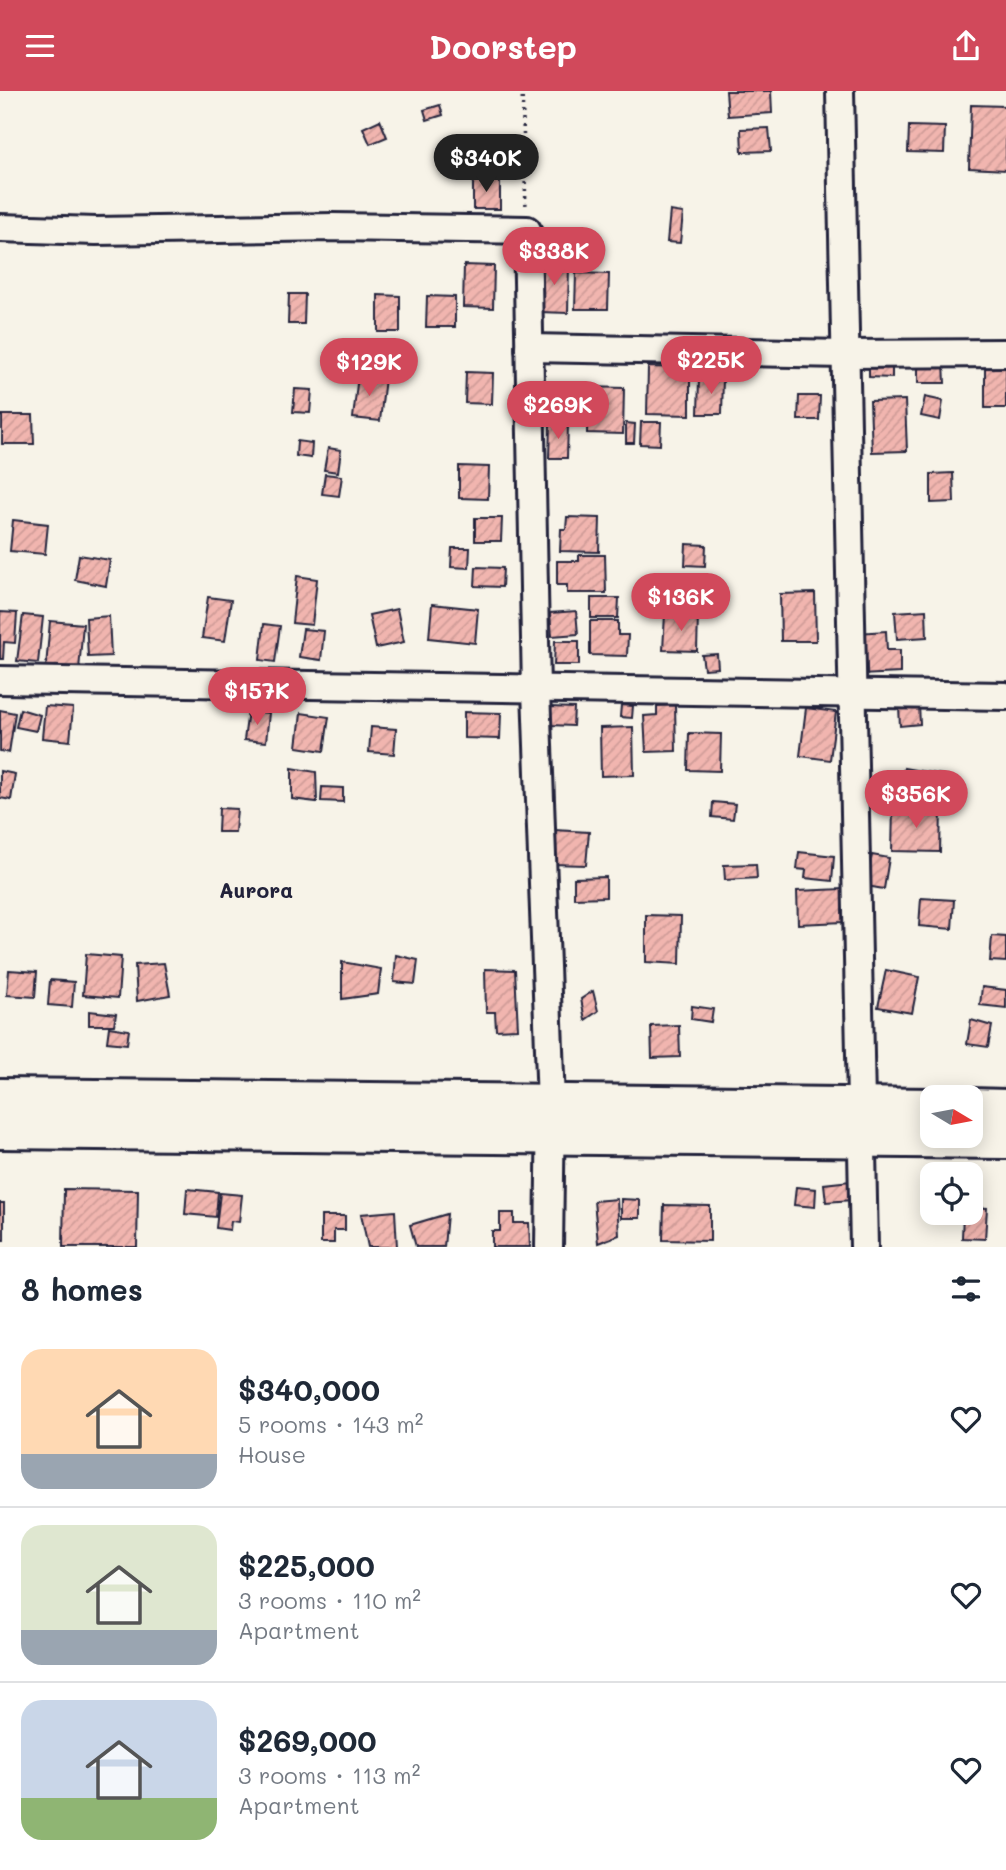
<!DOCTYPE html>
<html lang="en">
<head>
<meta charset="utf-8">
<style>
	:root { --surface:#fff; --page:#f2f2f3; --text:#1f2937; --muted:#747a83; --line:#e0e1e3; --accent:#d1495b }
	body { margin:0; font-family:Mali,sans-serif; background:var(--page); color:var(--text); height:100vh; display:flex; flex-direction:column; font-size:26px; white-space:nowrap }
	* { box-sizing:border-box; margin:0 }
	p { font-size:23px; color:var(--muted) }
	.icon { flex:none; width:38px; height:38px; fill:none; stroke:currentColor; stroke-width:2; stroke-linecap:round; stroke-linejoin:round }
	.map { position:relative; height:1156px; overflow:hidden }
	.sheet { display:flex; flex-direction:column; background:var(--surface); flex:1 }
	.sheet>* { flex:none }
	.needle { width:46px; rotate:100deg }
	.controls { position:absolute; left:920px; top:994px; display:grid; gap:14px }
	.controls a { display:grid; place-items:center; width:63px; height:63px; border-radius:14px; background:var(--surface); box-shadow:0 4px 18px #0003; font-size:35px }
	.price { position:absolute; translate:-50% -60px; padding:0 16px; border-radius:24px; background:var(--accent); color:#fff; font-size:23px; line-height:46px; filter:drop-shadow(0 2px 4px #0008) }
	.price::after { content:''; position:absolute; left:50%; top:42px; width:21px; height:16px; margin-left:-10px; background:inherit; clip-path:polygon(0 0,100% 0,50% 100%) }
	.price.selected { background:#222; color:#fff }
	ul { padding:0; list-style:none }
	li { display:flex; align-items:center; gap:21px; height:175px; padding:0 21px }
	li+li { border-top:2px solid var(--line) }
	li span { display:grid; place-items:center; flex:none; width:196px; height:140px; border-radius:21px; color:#555 }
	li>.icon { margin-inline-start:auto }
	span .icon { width:84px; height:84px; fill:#fffc; stroke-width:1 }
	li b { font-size:30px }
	h2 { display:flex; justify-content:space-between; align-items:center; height:84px; padding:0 21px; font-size:30px }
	header { display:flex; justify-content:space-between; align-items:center; height:91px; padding:0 21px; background:var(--accent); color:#fff; font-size:32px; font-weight:700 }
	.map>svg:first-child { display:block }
	.building { fill:url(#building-hatch); stroke:#22223b; stroke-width:2 }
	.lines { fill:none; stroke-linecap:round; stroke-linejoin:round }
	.minor-casing { stroke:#22223b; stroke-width:32 }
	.highway-casing { stroke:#22223b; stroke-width:44 }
	.path { stroke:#22223b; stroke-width:3.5; stroke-dasharray:2 5; stroke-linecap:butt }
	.minor { stroke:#f7f3e8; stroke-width:26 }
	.highway { stroke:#f7f3e8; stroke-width:38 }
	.labels { text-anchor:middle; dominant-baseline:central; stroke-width:5; stroke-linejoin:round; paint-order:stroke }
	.neighbourhood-label { font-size:21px; font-weight:bold; fill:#22223b; stroke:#f7f3e8 }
</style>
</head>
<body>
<header><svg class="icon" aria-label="menu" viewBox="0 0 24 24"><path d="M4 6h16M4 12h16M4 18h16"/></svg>Doorstep<svg class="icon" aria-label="share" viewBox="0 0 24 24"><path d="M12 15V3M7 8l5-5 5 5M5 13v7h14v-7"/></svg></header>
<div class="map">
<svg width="1006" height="1156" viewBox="0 0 1006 1156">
	<defs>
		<pattern id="building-hatch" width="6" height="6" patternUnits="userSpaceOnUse" patternTransform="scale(1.75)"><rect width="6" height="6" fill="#f1b5af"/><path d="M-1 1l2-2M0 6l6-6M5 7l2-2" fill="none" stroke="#ce9b97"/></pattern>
	</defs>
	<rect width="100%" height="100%" fill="#f7f3e8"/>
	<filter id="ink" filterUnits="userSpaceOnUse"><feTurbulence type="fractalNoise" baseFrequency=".0143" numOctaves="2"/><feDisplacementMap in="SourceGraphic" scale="14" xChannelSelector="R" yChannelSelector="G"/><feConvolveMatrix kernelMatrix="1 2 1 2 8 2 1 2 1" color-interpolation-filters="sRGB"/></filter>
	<g filter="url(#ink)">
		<g class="building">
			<polygon points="726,0 771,0 772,22 728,25"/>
			<polygon points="440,14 443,24 427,29 424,19"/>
			<polygon points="971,14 1006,15 1006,79 969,77"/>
			<polygon points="380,29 387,46 370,53 363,37"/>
			<polygon points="909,35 945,36 944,62 908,61"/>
			<polygon points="769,37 771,60 742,61 741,38"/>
			<polygon points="473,88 500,89 500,118 473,118"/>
			<polygon points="670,120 683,122 680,152 667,151"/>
			<polygon points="540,171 569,172 568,222 539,221"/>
			<polygon points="464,174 494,175 493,217 463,216"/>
			<polygon points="576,182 609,183 608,218 575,218"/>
			<polygon points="289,203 305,203 304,233 288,233"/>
			<polygon points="378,204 400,205 400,241 378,241"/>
			<polygon points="427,205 455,206 455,236 426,236"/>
			<polygon points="944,271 945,292 918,292 918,272"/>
			<polygon points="648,276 690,277 690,324 647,323"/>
			<polygon points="869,276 892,276 892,287 869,286"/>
			<rect x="985" y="276" width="21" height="41"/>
			<polygon points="466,281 493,282 492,313 465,312"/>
			<polygon points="358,284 385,287 380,330 353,327"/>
			<polygon points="699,287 723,287 722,323 698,323"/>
			<polygon points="588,296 624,297 623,343 587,342"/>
			<polygon points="295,298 312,299 310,322 293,321"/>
			<polygon points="799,305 820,305 819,329 798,329"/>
			<polygon points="925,306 943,310 940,329 921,325"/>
			<polygon points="905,309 907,360 872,361 870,310"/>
			<polygon points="2,324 33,324 34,353 2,353"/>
			<polygon points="641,331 661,331 660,354 640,353"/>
			<polygon points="626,332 635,333 634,352 626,352"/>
			<polygon points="550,333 568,333 567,367 549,367"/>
			<polygon points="297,350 312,352 311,367 296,365"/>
			<polygon points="328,357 341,359 338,381 324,379"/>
			<polygon points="459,375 489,376 488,408 459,407"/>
			<polygon points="953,382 954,411 931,412 931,383"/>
			<polygon points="325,383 342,385 339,405 322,403"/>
			<polygon points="567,426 600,427 599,461 560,460 561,438 566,438"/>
			<polygon points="475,427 502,427 501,450 475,450"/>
			<polygon points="13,429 48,433 45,463 10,460"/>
			<polygon points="686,453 706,454 705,475 685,474"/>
			<polygon points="452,457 470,457 469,477 451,476"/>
			<polygon points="79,464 110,469 106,495 75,489"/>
			<polygon points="579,464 605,464 606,502 567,502 567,494 557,494 557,470 579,470"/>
			<polygon points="476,476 503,477 502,496 475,495"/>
			<polygon points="297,485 317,488 312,534 292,532"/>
			<polygon points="815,502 816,550 781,550 780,503"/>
			<polygon points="208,506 231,509 225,550 202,547"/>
			<polygon points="591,507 619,507 618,527 591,527"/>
			<polygon points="432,513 478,518 475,552 429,547"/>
			<polygon points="397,518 404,551 376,557 369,524"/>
			<polygon points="926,519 927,546 897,548 895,521"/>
			<polygon points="576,520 578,543 552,545 550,522"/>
			<polygon points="0,521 17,522 15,552 4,551 3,568 0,568"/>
			<polygon points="665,523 698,524 697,560 663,559"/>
			<polygon points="23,524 43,526 38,572 17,570"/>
			<polygon points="109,525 111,565 88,566 86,527"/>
			<polygon points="50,530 83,533 79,579 46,576"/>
			<polygon points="590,530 618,530 618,544 628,544 627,565 590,564"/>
			<polygon points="264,533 280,535 275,571 260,569"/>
			<polygon points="303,538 324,540 321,569 299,566"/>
			<polygon points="886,540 887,559 900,559 900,582 860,584 858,542"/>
			<polygon points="555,550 579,550 579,574 554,574"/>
			<polygon points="717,563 718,577 704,578 702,564"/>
			<polygon points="621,614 633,615 632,627 620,626"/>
			<polygon points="675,614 676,660 646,661 644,625 657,624 657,615"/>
			<polygon points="919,614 920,633 900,635 899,616"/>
			<polygon points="45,615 73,617 70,650 42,647"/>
			<polygon points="551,616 574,617 573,635 550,634"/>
			<polygon points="806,617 836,621 830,669 800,665"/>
			<polygon points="20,618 40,624 36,640 16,636"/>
			<polygon points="0,619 15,622 9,662 0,660"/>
			<polygon points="248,620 269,622 266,651 244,649"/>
			<polygon points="464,621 501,622 500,648 464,647"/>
			<polygon points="301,622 329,626 324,660 297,656"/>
			<polygon points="371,636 396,638 394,663 369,661"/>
			<polygon points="633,636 634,684 601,685 600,637"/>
			<polygon points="689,642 721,643 720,680 688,679"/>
			<polygon points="292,677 316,681 317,711 292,708"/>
			<polygon points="904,677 943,684 938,709 899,702"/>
			<polygon points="0,680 15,683 11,709 0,707"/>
			<polygon points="322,696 343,697 343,711 321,710"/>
			<polygon points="713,711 735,713 733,728 712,726"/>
			<polygon points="219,717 237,718 235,741 218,741"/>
			<polygon points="893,717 941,718 940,761 892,760"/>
			<polygon points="554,739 589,741 586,774 551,773"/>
			<polygon points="799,761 834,765 832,790 805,787 806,779 797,778"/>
			<polygon points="872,764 889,767 884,798 866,795"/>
			<polygon points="756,773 757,787 725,789 724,774"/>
			<polygon points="606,786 606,806 574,807 574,787"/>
			<polygon points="843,798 844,831 798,833 797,800"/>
			<polygon points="921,807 954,809 952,838 919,835"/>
			<polygon points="646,824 681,825 680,873 646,871"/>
			<polygon points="992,845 1006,846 1006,871 990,870"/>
			<polygon points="86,863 121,866 118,907 83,904"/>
			<polygon points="396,864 418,869 415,893 394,891"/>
			<polygon points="342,871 381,878 378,903 342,908"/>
			<polygon points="164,872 170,904 137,910 135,874"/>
			<polygon points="485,878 515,879 518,938 496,939 495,921 486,921"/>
			<polygon points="9,879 37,881 35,906 7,904"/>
			<polygon points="886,879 919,886 912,922 878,916"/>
			<polygon points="50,889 74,891 72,916 48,914"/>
			<polygon points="982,896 1006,899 1006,917 980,914"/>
			<polygon points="593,900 598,920 585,929 581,908"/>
			<polygon points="692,915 713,918 711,931 691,928"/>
			<polygon points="89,920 116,923 114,934 89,934"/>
			<polygon points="971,929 992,935 988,956 967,953"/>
			<polygon points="679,934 680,966 652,967 651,935"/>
			<polygon points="109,936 129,939 127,953 107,951"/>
			<polygon points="850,1090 852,1109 826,1111 824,1093"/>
			<polygon points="796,1096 816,1098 815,1116 794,1114"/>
			<polygon points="64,1098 138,1099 137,1156 63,1156"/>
			<polygon points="187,1098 218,1101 216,1126 185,1123"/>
			<polygon points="220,1102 242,1104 239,1131 231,1130 230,1139 216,1137"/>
			<polygon points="617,1108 619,1144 598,1152 594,1110"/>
			<polygon points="621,1108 640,1109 640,1127 621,1127"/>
			<rect x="0" y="1112" width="4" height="37"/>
			<polygon points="664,1114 710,1115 710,1150 663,1149"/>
			<polygon points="971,1116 987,1117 985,1148 962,1147 963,1122 971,1122"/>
			<polygon points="395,1120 397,1156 368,1156 361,1123"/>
			<polygon points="500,1122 514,1122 514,1132 529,1132 530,1156 492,1156 492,1140 500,1140"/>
			<polygon points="447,1123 444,1156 416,1156 410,1134"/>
			<polygon points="321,1125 345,1125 345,1139 334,1139 334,1152 321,1152"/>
		</g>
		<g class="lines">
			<defs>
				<g id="minor">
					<polyline points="840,0 864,1156"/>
					<polyline points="0,137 96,140 333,136 527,139 536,599 551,1013 549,1156"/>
					<polyline points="529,257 845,263 1006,262"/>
					<polyline points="0,589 1006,605"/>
				</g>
				<g id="highway">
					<polyline points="0,1007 933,1017"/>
					<polyline points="971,1017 1006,1018"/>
					<polyline points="0,1038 1006,1048"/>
				</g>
			</defs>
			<use href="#minor" class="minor-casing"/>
			<use href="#highway" class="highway-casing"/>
			<polyline class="path" points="522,0 526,117"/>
			<use href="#minor" class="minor"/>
			<use href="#highway" class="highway"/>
		</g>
	</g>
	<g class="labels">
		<g class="neighbourhood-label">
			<text x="256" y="798">Aurora</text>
		</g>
	</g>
</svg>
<div class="controls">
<a><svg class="needle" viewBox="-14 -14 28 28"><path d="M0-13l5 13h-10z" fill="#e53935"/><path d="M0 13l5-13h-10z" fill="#747a83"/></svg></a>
<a><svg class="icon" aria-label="locate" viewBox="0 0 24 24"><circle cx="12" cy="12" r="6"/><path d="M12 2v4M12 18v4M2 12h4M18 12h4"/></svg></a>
</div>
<b class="price selected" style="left:486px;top:103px">$340K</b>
<b class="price" style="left:554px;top:196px">$338K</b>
<b class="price" style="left:711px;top:305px">$225K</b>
<b class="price" style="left:369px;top:307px">$129K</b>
<b class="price" style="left:558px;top:350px">$269K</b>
<b class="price" style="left:681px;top:542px">$136K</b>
<b class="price" style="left:257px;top:636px">$157K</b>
<b class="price" style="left:916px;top:739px">$356K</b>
</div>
<section class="sheet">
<h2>8 homes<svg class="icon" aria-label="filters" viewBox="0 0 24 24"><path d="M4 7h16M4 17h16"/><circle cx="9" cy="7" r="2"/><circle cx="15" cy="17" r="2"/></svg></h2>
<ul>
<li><span style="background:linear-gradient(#ffd9b3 75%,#9aa5b1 0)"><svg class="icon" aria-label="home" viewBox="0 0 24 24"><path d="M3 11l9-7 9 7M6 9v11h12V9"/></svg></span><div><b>$340,000</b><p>5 rooms · 143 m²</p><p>House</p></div><svg class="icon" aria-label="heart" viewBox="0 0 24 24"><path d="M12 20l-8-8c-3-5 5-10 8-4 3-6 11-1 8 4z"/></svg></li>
<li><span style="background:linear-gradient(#dfe7d0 75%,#9aa5b1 0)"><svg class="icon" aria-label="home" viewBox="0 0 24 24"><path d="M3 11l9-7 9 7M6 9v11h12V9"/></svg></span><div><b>$225,000</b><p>3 rooms · 110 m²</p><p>Apartment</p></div><svg class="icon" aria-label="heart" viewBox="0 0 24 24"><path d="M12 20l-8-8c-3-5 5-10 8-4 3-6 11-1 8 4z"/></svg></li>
<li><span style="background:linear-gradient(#c9d6e8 70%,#8fb573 0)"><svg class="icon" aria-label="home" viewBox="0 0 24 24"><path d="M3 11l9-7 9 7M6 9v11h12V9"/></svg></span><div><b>$269,000</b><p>3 rooms · 113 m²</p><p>Apartment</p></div><svg class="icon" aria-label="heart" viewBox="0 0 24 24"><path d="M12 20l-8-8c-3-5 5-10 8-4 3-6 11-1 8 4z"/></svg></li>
</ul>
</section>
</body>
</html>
